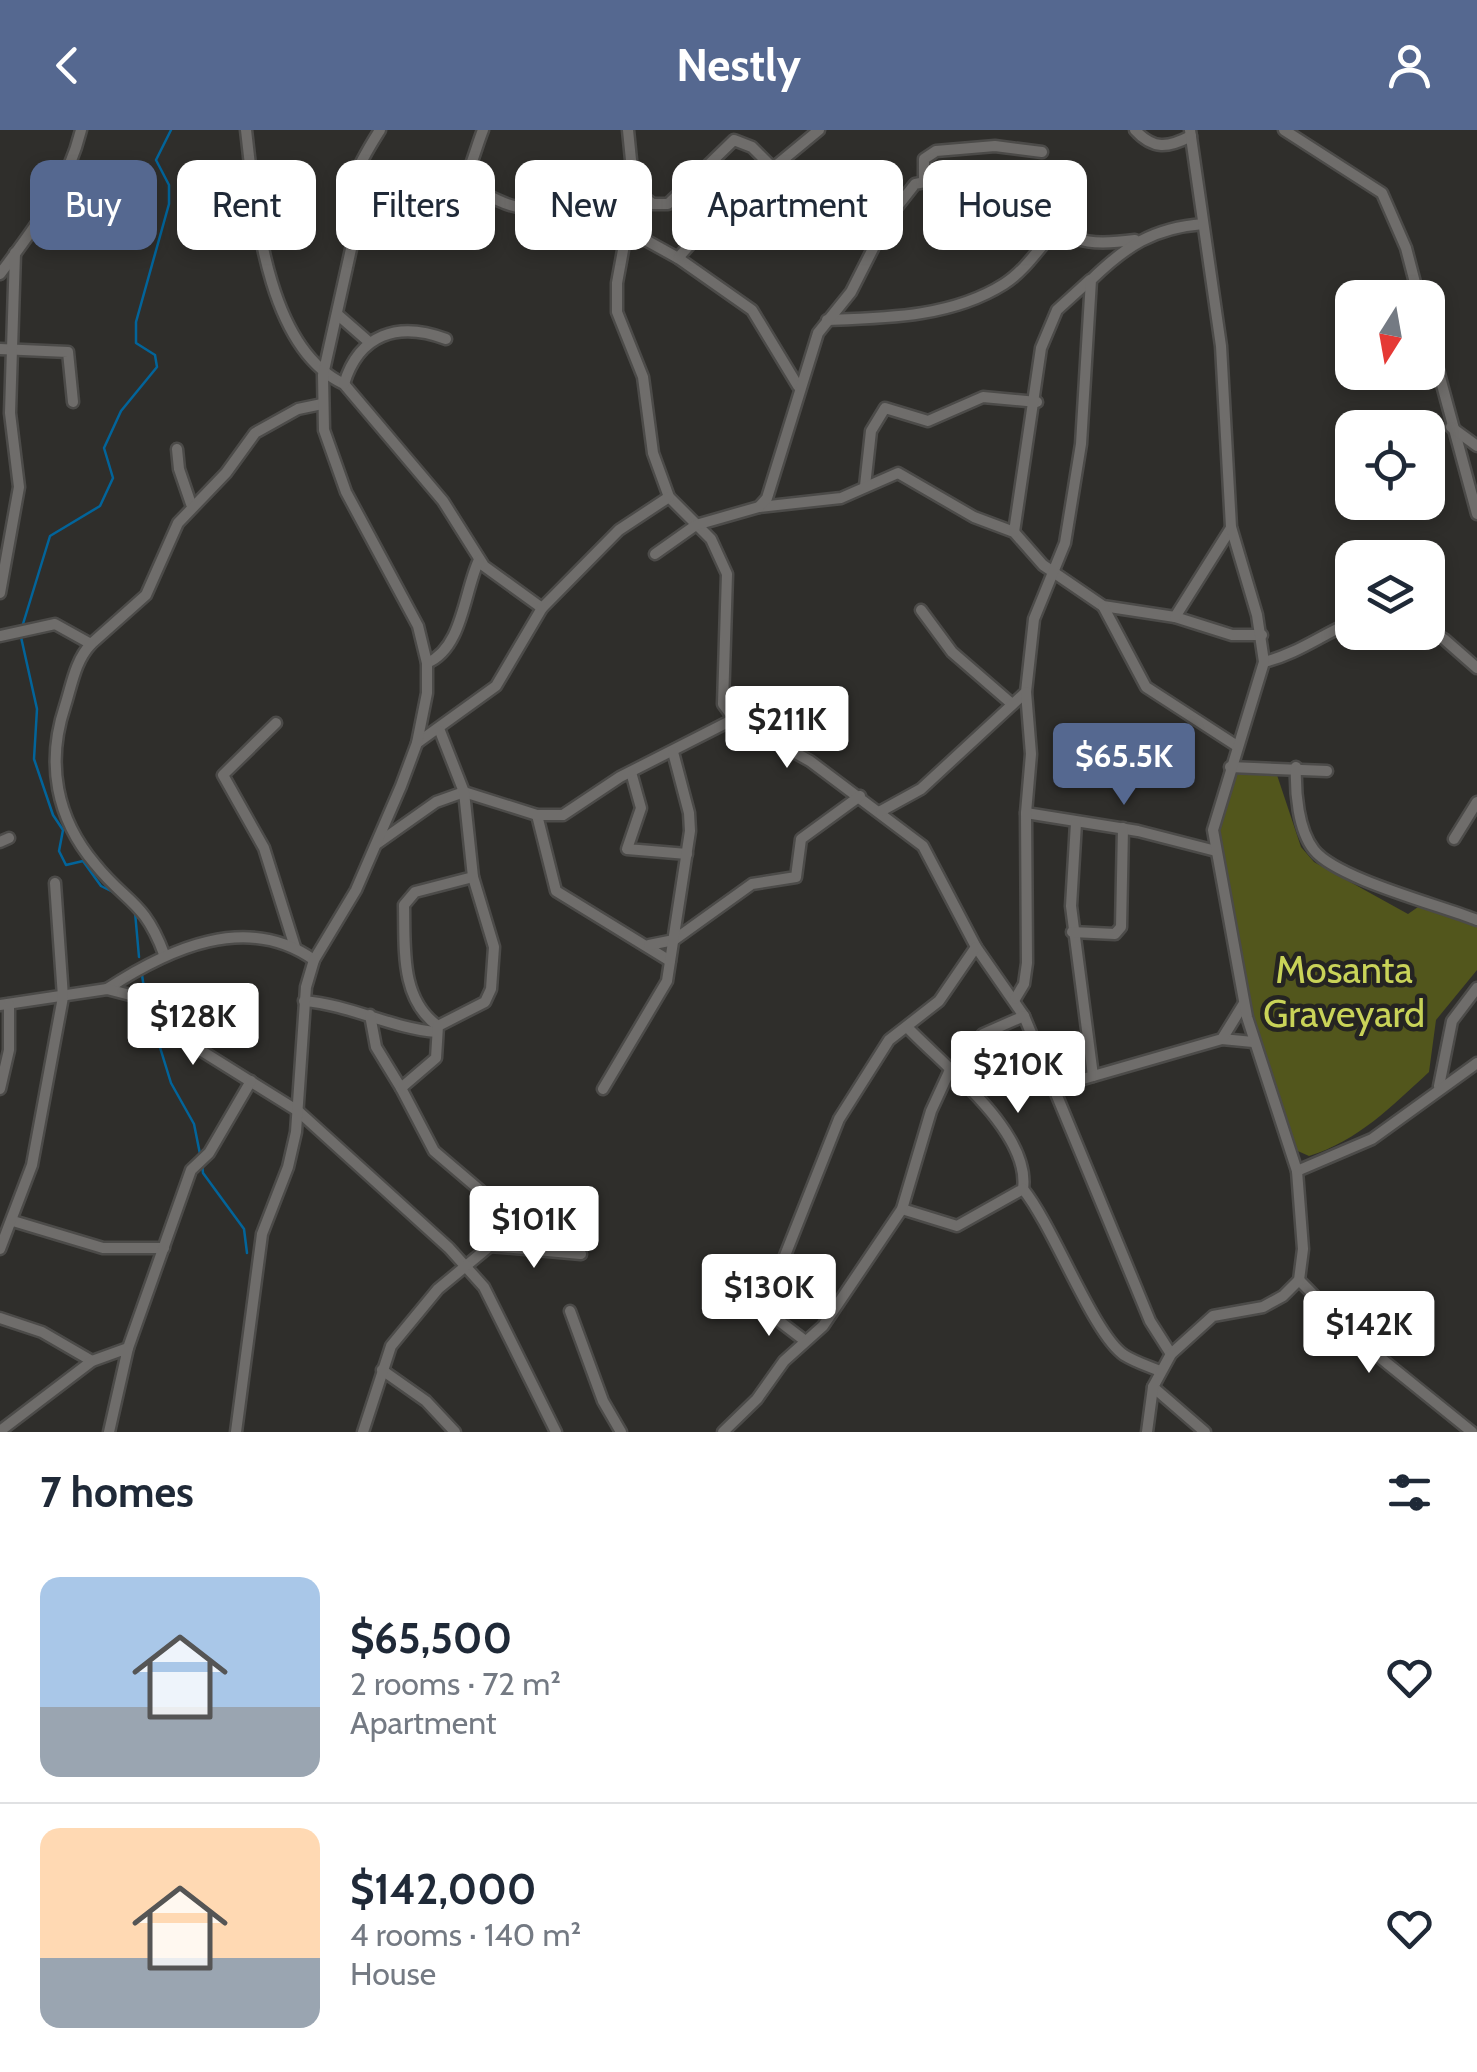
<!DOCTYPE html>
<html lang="en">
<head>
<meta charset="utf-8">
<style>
	:root { --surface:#fff; --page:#f6f6f7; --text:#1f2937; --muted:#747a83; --line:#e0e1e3; --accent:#556890 }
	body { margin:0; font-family:Cabin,sans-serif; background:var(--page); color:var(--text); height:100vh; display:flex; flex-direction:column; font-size:38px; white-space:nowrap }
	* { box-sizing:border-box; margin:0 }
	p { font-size:32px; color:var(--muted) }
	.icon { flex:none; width:55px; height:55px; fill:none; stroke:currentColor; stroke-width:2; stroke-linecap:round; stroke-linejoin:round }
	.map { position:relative; height:1302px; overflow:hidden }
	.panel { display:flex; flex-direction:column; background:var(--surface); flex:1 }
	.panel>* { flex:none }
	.hud { position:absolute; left:30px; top:30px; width:1418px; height:90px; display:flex; gap:20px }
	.needle { width:65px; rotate:191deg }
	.tools { position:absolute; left:1335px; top:150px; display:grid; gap:20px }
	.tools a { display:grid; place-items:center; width:110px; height:110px; border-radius:20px; background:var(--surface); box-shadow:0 5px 15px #0003; font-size:50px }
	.price { position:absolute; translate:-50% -85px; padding:0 22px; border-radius:10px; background:#fff; color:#222; font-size:32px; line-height:65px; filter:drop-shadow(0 2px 5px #0008) }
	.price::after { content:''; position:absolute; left:50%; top:60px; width:30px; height:22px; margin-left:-15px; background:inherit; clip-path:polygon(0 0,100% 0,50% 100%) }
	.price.selected { background:var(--accent); color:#fff }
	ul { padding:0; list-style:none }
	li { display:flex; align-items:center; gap:30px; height:250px; padding:0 40px }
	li+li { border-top:2px solid var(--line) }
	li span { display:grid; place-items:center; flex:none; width:280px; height:200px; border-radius:20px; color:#555 }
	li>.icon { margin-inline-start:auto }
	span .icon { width:120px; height:120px; fill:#fffc; stroke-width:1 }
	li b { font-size:42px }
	h2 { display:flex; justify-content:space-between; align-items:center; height:120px; padding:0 40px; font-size:42px }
	.pill { padding:0 35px; border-radius:20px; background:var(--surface); box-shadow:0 5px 15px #0003; font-size:35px; line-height:90px }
	.pill.selected { background:var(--accent); color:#fff }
	header { display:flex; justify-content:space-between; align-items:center; height:130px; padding:0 40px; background:var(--accent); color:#fff; font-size:45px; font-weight:800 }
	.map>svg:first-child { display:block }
	.green { fill:#52561c }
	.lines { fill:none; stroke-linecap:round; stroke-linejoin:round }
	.stream { stroke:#02649a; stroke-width:2.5 }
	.minor-casing { stroke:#4c4b49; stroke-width:15 }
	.minor { stroke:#6f6d6b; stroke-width:10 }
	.labels { text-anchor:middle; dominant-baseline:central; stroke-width:9; stroke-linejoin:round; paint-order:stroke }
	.park-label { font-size:38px; fill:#c9d358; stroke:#252422 }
</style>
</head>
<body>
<header><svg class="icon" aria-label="back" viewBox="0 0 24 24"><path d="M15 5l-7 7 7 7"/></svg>Nestly<svg class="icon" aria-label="person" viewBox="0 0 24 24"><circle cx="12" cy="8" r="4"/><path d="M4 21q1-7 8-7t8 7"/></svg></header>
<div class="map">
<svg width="1477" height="1302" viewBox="0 0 1477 1302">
	<rect width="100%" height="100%" fill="#2f2e2b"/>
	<path class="green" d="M1233,642H1276L1301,717L1314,732L1408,784L1418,777L1466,786L1477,792V840L1436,890L1429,942C1392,976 1358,1011 1309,1026L1291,1018L1261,935L1217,704Z"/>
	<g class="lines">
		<g class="stream">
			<polyline points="23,494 50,406 100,376 113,348 104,318 121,281 157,237 155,225 136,213 136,192 169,74 169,55 156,30 171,0"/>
			<polyline points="21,507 37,579 34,629 53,685 63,700 59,721 66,735 83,731 101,756 115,763"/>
			<polyline points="135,782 139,827"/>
			<polyline points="142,845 144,858"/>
			<polyline points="150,885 171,953 194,994 200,1024"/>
			<polyline points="202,1034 203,1043 244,1099 247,1123"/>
		</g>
		<defs>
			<g id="minor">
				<path d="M246,0C255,76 265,217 344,254L443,371L484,436L542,478"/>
				<polyline points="628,0 634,60 617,153 617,182 643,247 653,323 669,367 711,409 727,444 723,574 734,589 810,631 923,716 976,817 1024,886 1150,1191 1171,1224"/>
				<path d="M1135,0C1153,20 1168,18 1191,6"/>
				<polyline points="1284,0 1382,63 1406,118 1419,168"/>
				<polyline points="773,38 819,0"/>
				<path d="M463,51C481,61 504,77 525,78C544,78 552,63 573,70L678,128L752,180L798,256"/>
				<polyline points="924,51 924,29 936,21 995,16 1042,22"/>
				<polyline points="634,60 653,74 668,74 734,10 752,17 773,38 732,67 678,128"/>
				<path d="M358,95C335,69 365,24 380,0"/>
				<path d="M0,144C34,98 67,57 81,0"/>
				<polyline points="337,184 369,212"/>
				<path d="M827,190C887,188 952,187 1004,154C1028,139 1044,110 1064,91"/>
				<polyline points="1428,203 1477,384"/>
				<polyline points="0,219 68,222 73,272"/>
				<path d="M344,254C359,204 398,191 446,209"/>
				<polyline points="1451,297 1477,316"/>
				<polyline points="177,319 179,339 191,374"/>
				<polyline points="865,356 871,301 885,278 928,291 983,267 1037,272"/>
				<polyline points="759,377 841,368 898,343 974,387 1014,402 1043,435 1103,476 1175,487 1232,505 1262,505"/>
				<polyline points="1014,402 1041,218 1057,180 1090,150"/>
				<path d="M655,424L696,395L759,377L767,368L818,203L851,162L889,87L915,54C942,46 972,63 999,66C1013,68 1032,58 1045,64C1086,82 1035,123 1135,110"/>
				<polyline points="0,463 19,357 10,283 15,123"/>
				<polyline points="1103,476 1146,557 1237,616"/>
				<polyline points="921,480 952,522 1012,574"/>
				<polyline points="1175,487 1231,398"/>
				<polyline points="1428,500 1444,509 1477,538"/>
				<polyline points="0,506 55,494 91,514 146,465 178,393 226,343 255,303 298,279 322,274"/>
				<path d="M91,514C75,531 72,554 65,576C46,633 56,688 95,734C126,773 144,770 164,824"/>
				<path d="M1264,532C1297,524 1321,505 1352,492"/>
				<path d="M427,533C463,518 464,461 479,430"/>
				<polyline points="276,593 223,645 264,718 295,817"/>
				<polyline points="417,613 496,556 542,478 619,400 669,367"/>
				<polyline points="1230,637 1327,641"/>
				<path d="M1296,637C1295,662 1298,700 1314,720C1337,749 1440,775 1477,790"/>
				<polyline points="631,642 641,678 627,719 687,724"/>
				<path d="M881,681L921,659L1026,562L1034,489L1065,413L1081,314L1091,150C1126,116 1153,98 1203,94"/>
				<polyline points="1026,683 1138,701 1216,721"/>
				<polyline points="537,685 556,761 670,831"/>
				<polyline points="1076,693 1071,776 1093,946"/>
				<polyline points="1454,709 1477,672"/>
				<polyline points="0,712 9,708"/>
				<polyline points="378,713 436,672 464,662 537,685 563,685 620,647 734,589"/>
				<polyline points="1072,802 1115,804 1121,797 1123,698"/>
				<polyline points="649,815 674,810 752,754 796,747 801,709 860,666"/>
				<path d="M107,859C168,819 247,782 314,830"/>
				<polyline points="1015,869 1024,854 1027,833 1026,683 1031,624 1026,562"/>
				<path d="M304,871C351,875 390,898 437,902"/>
				<polyline points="0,875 107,859 138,867 181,908 298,981 449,1118 484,1157 556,1302"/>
				<polyline points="370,885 376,917 401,958"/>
				<path d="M438,896C400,869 405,819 404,775L415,762L473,747"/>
				<path d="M907,897C943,935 1031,1002 1023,1059"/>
				<polyline points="1222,909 1253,912"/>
				<polyline points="1439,956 1452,891 1477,858"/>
				<polyline points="1055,957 1222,909 1243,875"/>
				<polyline points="0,959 9,920 9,874"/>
				<polyline points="603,959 667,851 690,701 689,683 673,622"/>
				<polyline points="1297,1041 1372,1009 1477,933"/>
				<path d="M902,1079L957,1096L1023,1059C1054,1097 1093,1204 1124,1225C1135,1232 1148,1236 1160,1241"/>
				<polyline points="13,1091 103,1118 164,1118"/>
				<polyline points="490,1116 581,1124"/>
				<polyline points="0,1119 32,1035 63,867 55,753"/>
				<polyline points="1299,1150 1357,1209 1472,1302"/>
				<polyline points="570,1181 603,1271 621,1302"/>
				<polyline points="0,1188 42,1202 92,1231"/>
				<polyline points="804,1210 770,1184 767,1171 839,989 889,910 939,871 976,817"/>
				<polyline points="128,1218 191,1040 209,1023 251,951"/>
				<polyline points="382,1240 426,1271 455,1302"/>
				<polyline points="1153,1257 1205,1302"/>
				<polyline points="0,1301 92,1231 128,1218 109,1302"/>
				<path d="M236,1302L262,1104L288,1037L296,1002L306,857L314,830L356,760L401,656L417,613L427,563V533L418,496L346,362L324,300L323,245L355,101C377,70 418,102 444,80C466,62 473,25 483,0"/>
				<polyline points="363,1302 391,1216 438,1159 490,1116 499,1097 495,1073 434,1021 401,958 436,928 438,896 485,872 491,859 494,817 473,747 464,662 440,601"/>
				<polyline points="723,1302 757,1269 784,1231 823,1196 902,1079 931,981 949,942 983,904 1024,886"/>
				<polyline points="1147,1302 1153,1257 1171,1224 1213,1186 1263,1177 1283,1166 1299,1150 1303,1119 1297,1041 1247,887 1213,700 1264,532 1257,485 1231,397 1221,216 1190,0"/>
			</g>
		</defs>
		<use href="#minor" class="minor-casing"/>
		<use href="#minor" class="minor"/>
	</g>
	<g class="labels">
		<g class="park-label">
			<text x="1344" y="839">Mosanta<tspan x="1344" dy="44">Graveyard</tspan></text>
		</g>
	</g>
</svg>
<div class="tools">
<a><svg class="needle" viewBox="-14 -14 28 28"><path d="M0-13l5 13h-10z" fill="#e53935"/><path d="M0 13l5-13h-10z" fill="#747a83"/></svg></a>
<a><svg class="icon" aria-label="locate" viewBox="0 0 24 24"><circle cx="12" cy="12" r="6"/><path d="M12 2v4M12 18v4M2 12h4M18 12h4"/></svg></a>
<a><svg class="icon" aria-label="layers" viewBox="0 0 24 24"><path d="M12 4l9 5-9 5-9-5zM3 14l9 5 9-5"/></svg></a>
</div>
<b class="price" style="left:787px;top:641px">$211K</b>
<b class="price selected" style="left:1124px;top:678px">$65.5K</b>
<b class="price" style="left:193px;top:938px">$128K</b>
<b class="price" style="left:1018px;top:986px">$210K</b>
<b class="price" style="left:534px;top:1141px">$101K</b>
<b class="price" style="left:769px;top:1209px">$130K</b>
<b class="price" style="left:1369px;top:1246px">$142K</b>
<div class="hud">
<a class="pill selected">Buy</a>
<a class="pill">Rent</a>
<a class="pill">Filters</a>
<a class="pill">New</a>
<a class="pill">Apartment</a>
<a class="pill">House</a>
</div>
</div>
<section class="panel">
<h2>7 homes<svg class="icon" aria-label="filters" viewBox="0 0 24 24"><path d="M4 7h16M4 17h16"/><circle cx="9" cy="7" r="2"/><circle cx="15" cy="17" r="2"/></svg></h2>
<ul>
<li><span style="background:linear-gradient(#a9c7e8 65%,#9aa5b1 0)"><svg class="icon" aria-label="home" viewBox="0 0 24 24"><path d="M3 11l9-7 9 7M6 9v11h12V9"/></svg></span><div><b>$65,500</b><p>2 rooms · 72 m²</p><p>Apartment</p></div><svg class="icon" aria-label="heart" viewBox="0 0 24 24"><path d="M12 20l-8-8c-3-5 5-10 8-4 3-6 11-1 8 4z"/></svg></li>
<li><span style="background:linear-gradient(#ffd9b3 65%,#9aa5b1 0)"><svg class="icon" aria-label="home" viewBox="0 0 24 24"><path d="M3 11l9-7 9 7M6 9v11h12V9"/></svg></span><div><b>$142,000</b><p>4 rooms · 140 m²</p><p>House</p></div><svg class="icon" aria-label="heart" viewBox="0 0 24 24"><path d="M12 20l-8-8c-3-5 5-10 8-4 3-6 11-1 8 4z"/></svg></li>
</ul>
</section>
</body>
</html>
